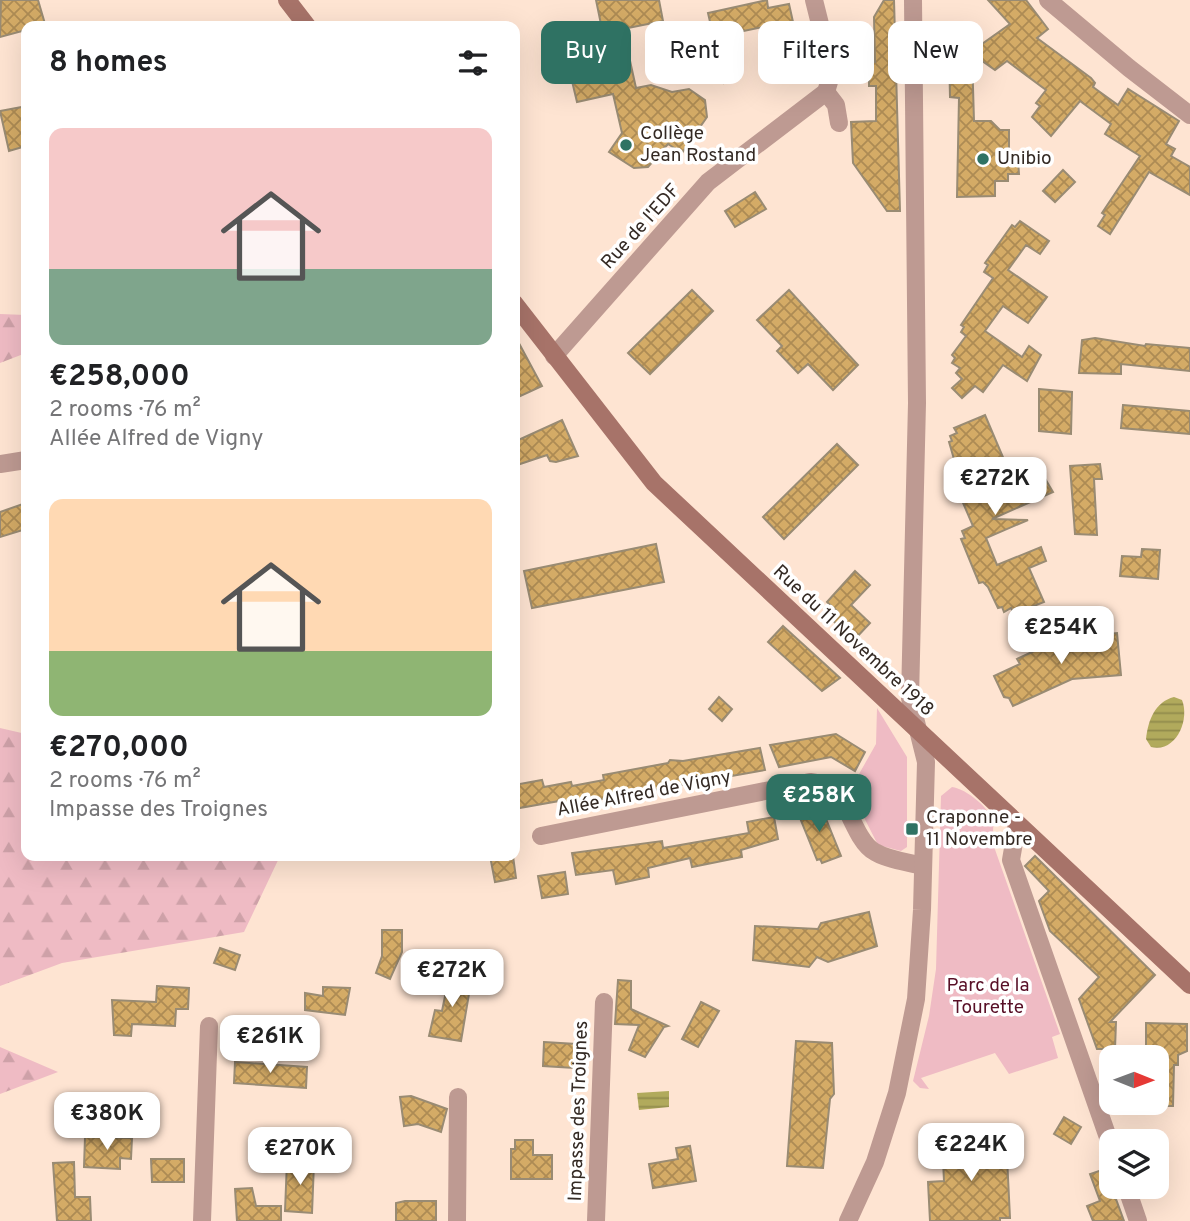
<!DOCTYPE html>
<html lang="en">
<head>
<meta charset="utf-8">
<style>
	:root { --surface:#fff; --page:#f6f6f6; --text:#202124; --muted:#757577; --accent:#2f7263 }
	body { margin:0; font-family:Overpass,sans-serif; background:var(--page); color:var(--text); height:100vh; display:flex; flex-direction:column; font-size:26px; white-space:nowrap }
	* { box-sizing:border-box; margin:0 }
	p { font-size:23px; color:var(--muted) }
	.icon { flex:none; width:38px; height:38px; fill:none; stroke:currentColor; stroke-width:2; stroke-linecap:round; stroke-linejoin:round }
	.map { position:relative; flex:1; overflow:hidden }
	.drawer { position:absolute; left:21px; top:21px; width:499px; height:840px; display:flex; flex-direction:column; background:var(--surface); border-radius:14px; box-shadow:0 7px 28px #0002 }
	.drawer>* { flex:none }
	.hud { position:absolute; left:541px; top:21px; width:544px; height:63px; display:flex; gap:14px }
	.needle { width:46px; rotate:91deg }
	.buttons { position:absolute; left:1099px; top:1045px; display:grid; gap:14px }
	.buttons a { display:grid; place-items:center; width:70px; height:70px; border-radius:14px; background:var(--surface); box-shadow:0 7px 28px #0002; font-size:35px }
	.price { position:absolute; translate:-50% -60px; padding:0 16px; border-radius:14px; background:#fff; color:#222; font-size:23px; line-height:46px; filter:drop-shadow(0 2px 4px #0008) }
	.price::after { content:''; position:absolute; left:50%; top:42px; width:21px; height:16px; margin-left:-10px; background:inherit; clip-path:polygon(0 0,100% 0,50% 100%) }
	.price.on { background:var(--accent); color:#fff }
	ul { padding:0; list-style:none }
	li { display:grid; align-content:center; gap:14px; height:371px; padding:0 28px }
	li span { display:grid; place-items:center; height:217px; border-radius:14px; color:#555 }
	li>.icon { margin-inline-start:auto }
	span .icon { width:126px; height:126px; fill:#fffc; stroke-width:1 }
	li b { font-size:30px }
	h2 { display:flex; justify-content:space-between; align-items:center; height:84px; padding:0 28px; font-size:30px }
	.pill { padding:0 24px; border-radius:14px; background:var(--surface); box-shadow:0 7px 28px #0002; font-size:24px; line-height:63px }
	.pill.on { background:var(--accent); color:#fff }
	.map>svg:first-child { display:block }
	.green { fill:#efbbc4 }
	.forest { fill:url(#forest-firs) }
	.water { fill:url(#water-rules) }
	.building { fill:url(#building-cross-hatch); stroke:#998b73; stroke-width:2 }
	.lines { fill:none; stroke-linecap:round; stroke-linejoin:round }
	.minor { stroke:#be9a92; stroke-width:18 }
	.secondary { stroke:#a77369; stroke-width:18 }
	.poi-dot { fill:#2f7263; stroke:#fff; stroke-width:2.5 }
	.labels { text-anchor:middle; dominant-baseline:central; stroke-width:7; stroke-linejoin:round; paint-order:stroke }
	.poi-label { font-size:19px; fill:#342a24; stroke:#fff; text-anchor:start }
	.street-label { font-size:19px; fill:#342a24; stroke:#fff }
	.park-label { font-size:19px; fill:#581027; stroke:#fff }
</style>
</head>
<body>
<div class="map">
<svg width="1190" height="1221" viewBox="0 0 1190 1221">
	<defs>
		<pattern id="forest-firs" width="22" height="20" patternUnits="userSpaceOnUse" patternTransform="scale(1.75)"><rect width="22" height="20" fill="#efbbc4"/><path d="M5 1l3.5 6h-7zM16 11l3.5 6h-7z" fill="#cea1a8"/></pattern>
		<pattern id="water-rules" width="6" height="5" patternUnits="userSpaceOnUse" patternTransform="scale(1.75)"><rect width="6" height="5" fill="#b1aa5c"/><path d="M0 2.5h6" fill="none" stroke="#918b4c"/></pattern>
		<pattern id="building-cross-hatch" width="8" height="8" patternUnits="userSpaceOnUse" patternTransform="scale(1.75)"><rect width="8" height="8" fill="#d4ab66"/><path d="M0 0l8 8M0 8l8-8" fill="none" stroke="#ad8b54"/></pattern>
	</defs>
	<rect width="100%" height="100%" fill="#fee4d2"/>
	<g class="green">
		<polygon points="877,708 907,757 907,847 901,851 878,845 850,790 876,744"/>
		<path d="M952,787C966,789 991,808 993,823C994,829 992,835 992,841L1060,1034L1052,1037L1058,1058L1009,1074L995,1053L921,1078L929,1089L920,1088L913,1081L929,1016L936,969L941,796Z"/>
	</g>
	<g class="forest">
		<polygon points="0,314 26,315 26,353 0,363"/>
		<polygon points="0,728 26,734 26,856 280,856 244,932 62,963 0,986"/>
		<polygon points="0,1047 58,1072 0,1094"/>
	</g>
	<g class="water">
		<path d="M1174,697L1182,700C1190,720 1176,753 1151,747L1146,739C1148,720 1155,702 1174,697Z"/>
		<polygon points="669,1091 669,1107 639,1110 637,1093"/>
	</g>
	<g class="building">
		<polygon points="1,0 38,0 45,24 26,26 26,30 0,37"/>
		<polygon points="596,0 659,0 663,21 623,29 636,88 651,85 672,92 689,89 705,100 707,117 682,153 668,144 648,167 634,168 609,152 622,133 613,94 577,102 563,43 603,34"/>
		<polygon points="767,0 768,8 789,4 797,40 776,45 772,25 729,34 739,79 724,83 708,13"/>
		<polygon points="884,0 894,0 900,211 887,211 853,163 851,122 876,121 876,86 869,86 869,62 875,62 874,17"/>
		<polygon points="988,0 1026,0 1048,29 1037,38 1091,78 1095,83 1093,87 1118,105 1128,89 1179,121 1166,144 1175,149 1171,156 1190,167 1190,195 1149,172 1110,234 1098,226 1105,215 1102,213 1140,156 1105,134 1111,124 1080,101 1051,136 1032,117 1040,106 1036,103 1046,90 1007,61 995,70 972,54 974,121 991,121 1000,130 1009,130 1009,160 1018,160 1019,174 1008,174 1008,181 995,181 995,196 957,197 959,98 950,97 949,50 972,32 972,51 1010,24"/>
		<polygon points="22,107 23,112 26,112 26,146 9,151 0,111"/>
		<polygon points="1063,170 1075,182 1055,202 1043,191"/>
		<polygon points="755,192 766,209 735,227 725,211"/>
		<polygon points="1020,221 1049,241 1040,254 1026,245 1008,270 1047,297 1028,323 1003,306 985,331 1022,357 1029,346 1041,355 1027,381 1003,365 983,392 975,386 962,398 952,388 962,379 956,373 960,368 952,363 955,358 952,355 966,336 961,332 964,327 961,325 993,278 984,272 988,265 985,263 1012,225 1015,227"/>
		<polygon points="692,290 713,311 650,374 628,353"/>
		<polygon points="789,290 858,365 833,390 808,364 798,373 777,351 782,346 757,320"/>
		<polygon points="514,334 542,386 514,399"/>
		<polygon points="1095,338 1145,346 1146,344 1190,348 1190,371 1121,364 1121,374 1079,373 1082,340"/>
		<polygon points="1039,389 1072,392 1071,434 1039,431"/>
		<polygon points="1123,405 1190,411 1190,434 1121,428"/>
		<polygon points="985,415 1005,462 977,474 988,502 1031,484 1025,470 1037,465 1053,492 992,519 1028,520 986,538 997,565 1041,547 1046,561 1029,568 1044,602 1014,614 1011,608 1004,612 1002,607 998,608 988,587 983,582 979,583 961,539 965,538 962,531 973,526 951,475 955,473 953,467 956,466 949,442 952,441 950,436 957,433 954,428"/>
		<polygon points="562,420 578,456 556,462 550,461 547,455 514,466 514,442"/>
		<polygon points="837,444 858,465 784,539 763,517"/>
		<polygon points="1100,464 1102,479 1094,479 1097,535 1075,534 1070,466"/>
		<polygon points="26,503 26,529 0,537 0,512"/>
		<polygon points="656,544 664,582 532,608 524,571"/>
		<polygon points="1142,549 1160,550 1158,579 1120,576 1122,556 1141,557"/>
		<polygon points="855,571 870,585 851,605 870,623 854,640 830,618 837,611 827,602"/>
		<polygon points="783,626 840,678 822,691 768,642"/>
		<polygon points="1117,633 1121,675 1072,679 1013,706 1009,698 1004,697 994,676 1020,664 1017,659 1060,639"/>
		<polygon points="719,697 732,709 722,721 709,709"/>
		<polygon points="836,734 865,752 855,771 831,757 779,767 770,745"/>
		<polygon points="760,748 765,770 591,801 592,806 567,810 565,800 514,809 514,785 542,780 544,787 571,782 572,786 604,780 603,775 668,763 670,760 683,761"/>
		<polygon points="820,804 841,856 822,863 820,859 817,860 798,813"/>
		<polygon points="774,817 778,839 741,850 742,857 692,867 690,858 648,868 649,877 616,884 613,870 576,875 572,853 662,841 663,848 749,833 747,822"/>
		<polygon points="490,856 513,856 516,878 495,882"/>
		<polygon points="1035,856 1155,975 1110,1022 1116,1022 1115,1049 1097,1049 1079,999 1099,977 1050,931 1039,901 1049,891 1025,866"/>
		<polygon points="565,872 568,894 542,898 538,876"/>
		<polygon points="869,912 877,946 828,962 817,957 809,967 753,960 755,926 818,929 821,923"/>
		<polygon points="382,930 402,930 402,952 390,979 376,973 382,956"/>
		<polygon points="220,948 240,955 235,970 214,963"/>
		<polygon points="451,967 466,970 462,986 470,988 461,1041 429,1036 435,1010 442,1011"/>
		<polygon points="618,980 631,981 631,1009 668,1026 664,1027 645,1057 629,1050 639,1025 615,1024"/>
		<polygon points="157,986 189,988 188,1009 176,1009 175,1026 132,1024 131,1036 114,1035 112,1000 156,1002"/>
		<polygon points="323,987 350,988 345,1015 305,1010 305,993 323,996"/>
		<polygon points="701,1002 719,1011 698,1047 682,1039"/>
		<polygon points="1146,1023 1187,1024 1187,1051 1178,1055 1178,1065 1174,1065 1173,1106 1158,1106 1157,1050 1146,1050"/>
		<polygon points="796,1041 832,1043 834,1094 830,1099 823,1168 787,1166"/>
		<polygon points="544,1042 576,1044 574,1068 543,1066"/>
		<polygon points="235,1062 307,1067 306,1088 234,1083"/>
		<polygon points="411,1096 447,1109 441,1132 418,1124 404,1126 400,1097"/>
		<polygon points="1064,1117 1081,1127 1071,1144 1054,1134"/>
		<polygon points="85,1137 132,1138 131,1159 120,1158 120,1169 84,1167"/>
		<polygon points="986,1138 1007,1157 1010,1218 1000,1218 1000,1221 930,1221 928,1182 944,1181 942,1140"/>
		<polygon points="515,1140 533,1140 533,1155 552,1155 552,1179 511,1179 511,1149 515,1149"/>
		<polygon points="690,1146 696,1181 653,1188 649,1164 678,1159 676,1148"/>
		<polygon points="151,1159 184,1159 184,1182 152,1182"/>
		<polygon points="287,1161 314,1163 312,1213 285,1211"/>
		<polygon points="74,1162 75,1197 90,1197 91,1221 57,1221 53,1163"/>
		<polygon points="1105,1169 1124,1221 1093,1221 1087,1206 1100,1201 1090,1174"/>
		<polygon points="252,1188 256,1206 281,1206 281,1221 237,1221 235,1189"/>
		<polygon points="405,1201 436,1201 436,1221 396,1221 396,1203"/>
	</g>
	<g class="lines">
		<g class="minor">
			<polyline points="1048,0 1129,68 1190,115"/>
			<polyline points="826,92 836,105 839,123"/>
			<polyline points="554,356 708,182 826,92 832,72 814,0"/>
			<polyline points="0,464 26,460"/>
			<polyline points="1017,825 1011,860 1111,1146"/>
			<path d="M541,836L810,782L834,786C847,803 857,843 875,852C888,860 908,862 923,866"/>
			<polyline points="1126,1186 1138,1221"/>
			<polyline points="202,1221 209,1026"/>
			<polyline points="457,1221 458,1097"/>
			<polyline points="596,1221 604,1002"/>
			<polyline points="848,1221 875,1162 897,1093 916,999 922,910 926,762 910,698 917,403 913,0"/>
		</g>
		<g class="secondary">
			<polyline points="287,0 307,26"/>
			<polyline points="514,303 654,483 1190,985"/>
		</g>
	</g>
	<g class="poi-dot">
		<circle cx="626" cy="145" r="7"/>
		<circle cx="983" cy="159" r="7"/>
		<rect x="905" y="822" width="14" height="14" rx="3.5"/>
	</g>
	<g class="labels">
		<g class="poi-label">
			<text x="640" y="134">Collège<tspan x="640" dy="22">Jean Rostand</tspan></text>
			<text x="997" y="159">Unibio</text>
			<text x="926" y="818">Craponne -<tspan x="926" dy="22">11 Novembre</tspan></text>
		</g>
		<g class="street-label">
			<text transform="translate(641 227) rotate(-48)">Rue de l'EDF</text>
			<text transform="translate(853 641) rotate(43)">Rue du 11 Novembre 1918</text>
			<text transform="translate(644 794) rotate(-11)">Allée Alfred de Vigny</text>
			<text transform="translate(579 1111) rotate(-88)">Impasse des Troignes</text>
		</g>
		<g class="park-label">
			<text x="988" y="986">Parc de la<tspan x="988" dy="22">Tourette</tspan></text>
		</g>
	</g>
</svg>
<div class="buttons">
<a><svg class="needle" viewBox="-14 -14 28 28"><path d="M0-13l5 13h-10z" fill="#e53935"/><path d="M0 13l5-13h-10z" fill="#757577"/></svg></a>
<a><svg class="icon" aria-label="layers" viewBox="0 0 24 24"><path d="M12 4l9 5-9 5-9-5zM3 14l9 5 9-5"/></svg></a>
</div>
<b class="price" style="left:995px;top:517px">€272K</b>
<b class="price" style="left:1061px;top:666px">€254K</b>
<b class="price on" style="left:819px;top:834px">€258K</b>
<b class="price" style="left:452px;top:1009px">€272K</b>
<b class="price" style="left:270px;top:1075px">€261K</b>
<b class="price" style="left:107px;top:1152px">€380K</b>
<b class="price" style="left:971px;top:1183px">€224K</b>
<b class="price" style="left:300px;top:1187px">€270K</b>
<div class="hud">
<a class="pill on">Buy</a>
<a class="pill">Rent</a>
<a class="pill">Filters</a>
<a class="pill">New</a>
</div>
<section class="drawer">
<h2>8 homes<svg class="icon" aria-label="filters" viewBox="0 0 24 24"><path d="M4 7h16M4 17h16"/><circle cx="9" cy="7" r="2"/><circle cx="15" cy="17" r="2"/></svg></h2>
<ul>
<li><span style="background:linear-gradient(#f6c9c9 65%,#7fa58c 0)"><svg class="icon" aria-label="home" viewBox="0 0 24 24"><path d="M3 11l9-7 9 7M6 9v11h12V9"/></svg></span><div><b>€258,000</b><p>2 rooms · 76 m²</p><p>Allée Alfred de Vigny</p></div></li>
<li><span style="background:linear-gradient(#ffd9b3 70%,#8fb573 0)"><svg class="icon" aria-label="home" viewBox="0 0 24 24"><path d="M3 11l9-7 9 7M6 9v11h12V9"/></svg></span><div><b>€270,000</b><p>2 rooms · 76 m²</p><p>Impasse des Troignes</p></div></li>
</ul>
</section>
</div>
</body>
</html>
